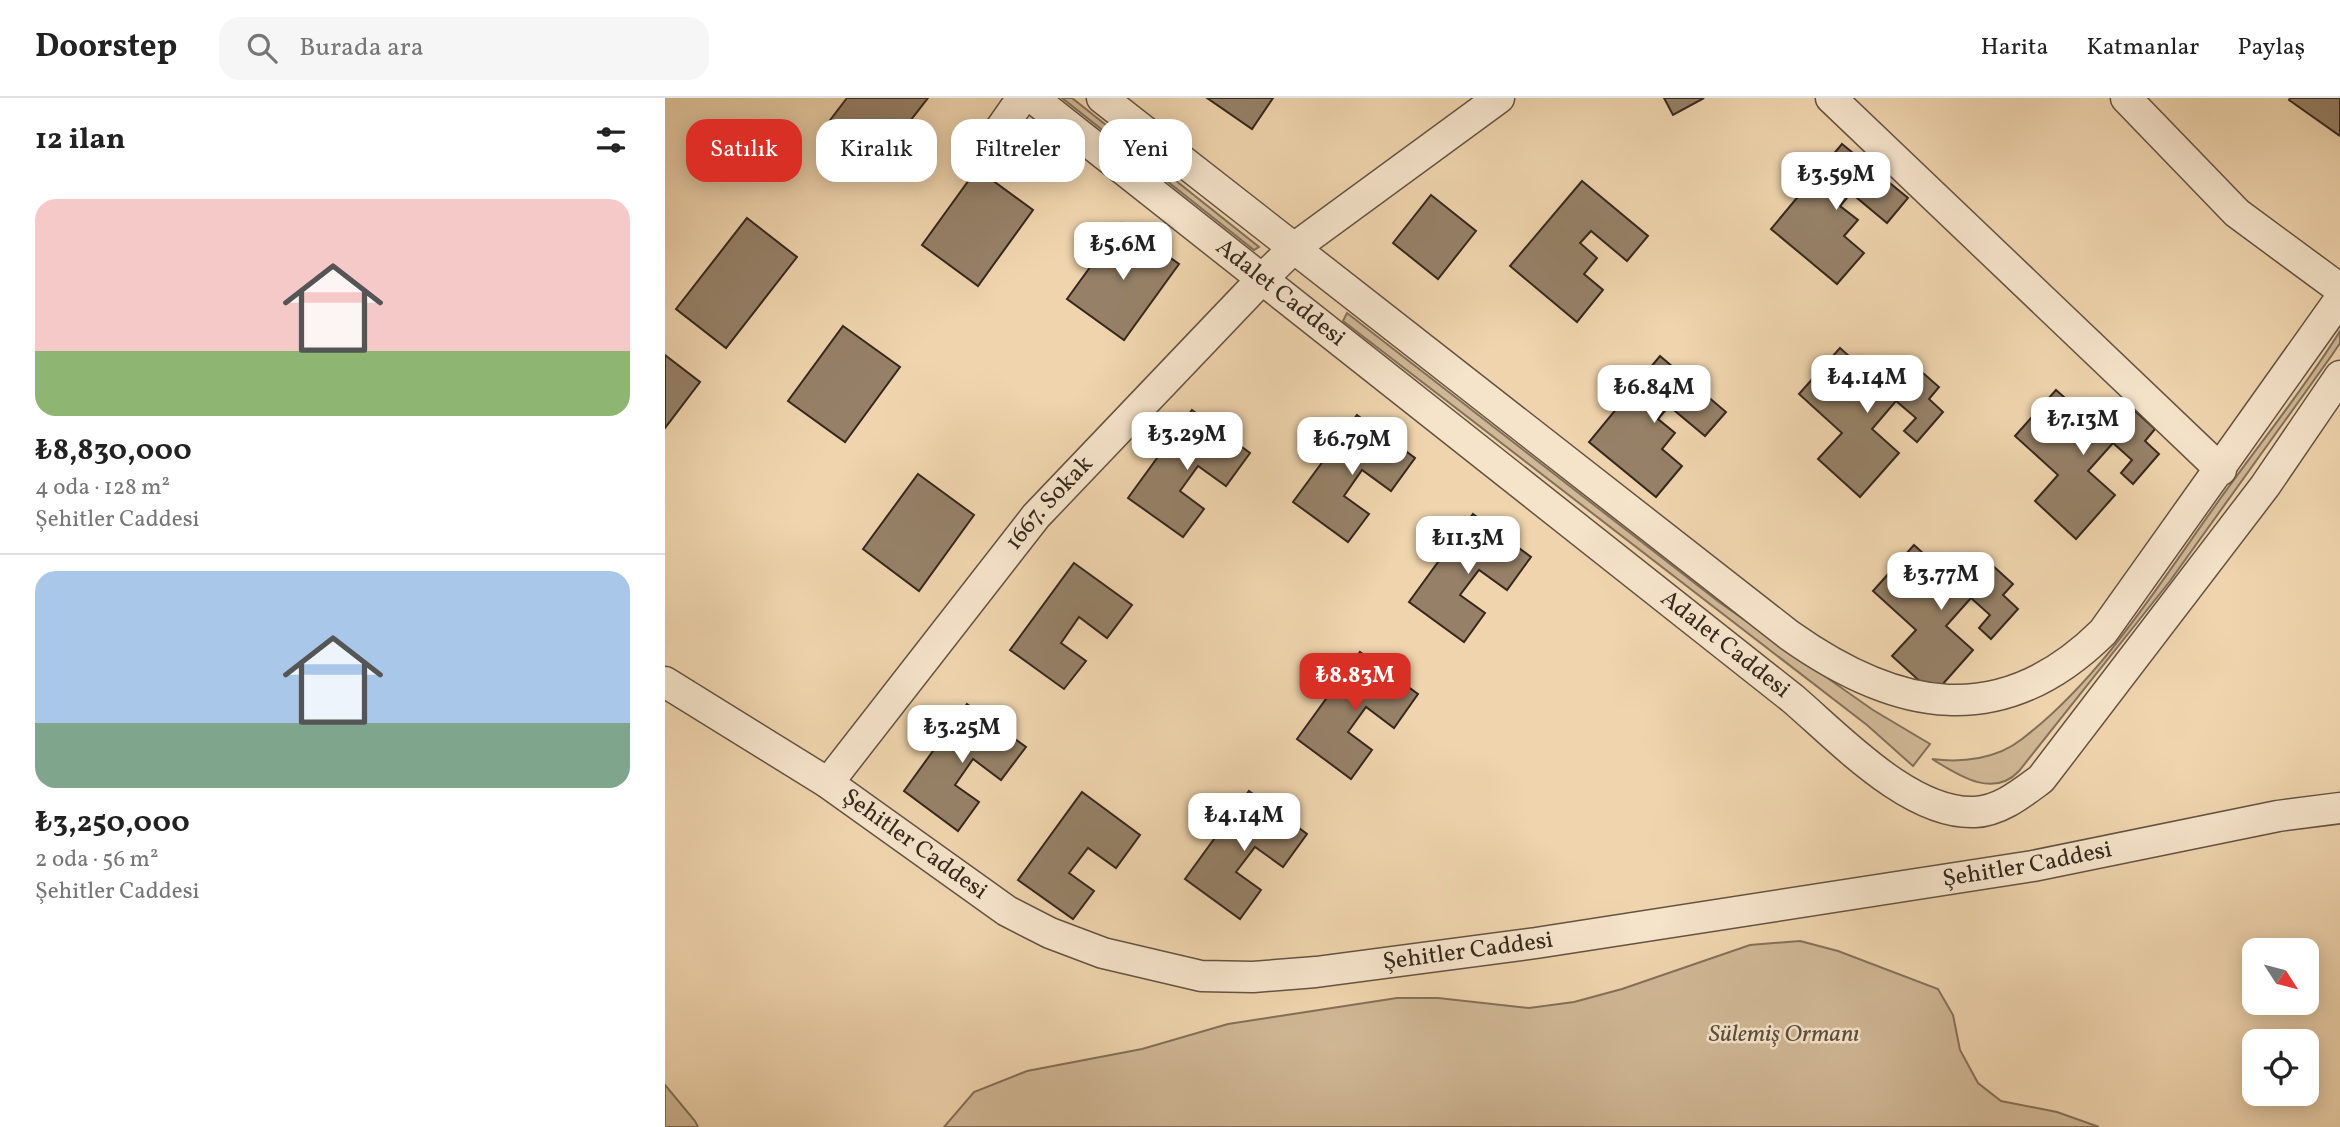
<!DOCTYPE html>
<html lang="tr">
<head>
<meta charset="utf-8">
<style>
	:root { --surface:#fff; --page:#f6f6f6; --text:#222; --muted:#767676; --line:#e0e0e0; --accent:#d93025 }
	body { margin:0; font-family:Vollkorn,serif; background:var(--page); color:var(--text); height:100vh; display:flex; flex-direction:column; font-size:26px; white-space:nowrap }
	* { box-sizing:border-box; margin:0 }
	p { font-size:23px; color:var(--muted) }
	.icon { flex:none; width:38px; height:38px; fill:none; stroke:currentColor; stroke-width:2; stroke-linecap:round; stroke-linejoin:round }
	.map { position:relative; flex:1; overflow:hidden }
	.sheet { display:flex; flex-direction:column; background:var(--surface); width:665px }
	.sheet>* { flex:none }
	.guide { position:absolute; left:21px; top:21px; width:665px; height:63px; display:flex; gap:14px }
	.needle { width:46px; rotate:126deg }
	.fabs { position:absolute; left:1577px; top:840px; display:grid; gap:14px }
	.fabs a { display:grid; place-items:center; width:77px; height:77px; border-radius:14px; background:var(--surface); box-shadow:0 4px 18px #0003; font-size:35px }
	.price { position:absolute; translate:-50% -60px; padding:0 16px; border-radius:14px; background:#fff; color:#222; font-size:23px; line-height:46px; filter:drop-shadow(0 2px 4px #0008) }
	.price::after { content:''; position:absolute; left:50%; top:42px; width:21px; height:16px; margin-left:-10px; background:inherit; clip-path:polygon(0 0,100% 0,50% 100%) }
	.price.selected { background:var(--accent); color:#fff }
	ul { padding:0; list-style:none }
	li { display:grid; align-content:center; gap:14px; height:371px; padding:0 35px }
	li+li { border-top:2px solid var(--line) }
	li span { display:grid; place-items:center; height:217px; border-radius:21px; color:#555 }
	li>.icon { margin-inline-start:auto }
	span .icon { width:126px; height:126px; fill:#fffc; stroke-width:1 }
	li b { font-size:30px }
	h2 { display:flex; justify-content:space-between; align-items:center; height:84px; padding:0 35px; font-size:30px }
	.pill { padding:0 24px; border-radius:21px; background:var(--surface); box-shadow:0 4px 18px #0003; font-size:24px; line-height:63px }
	.pill.selected { background:var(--accent); color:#fff }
	header { display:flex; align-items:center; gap:42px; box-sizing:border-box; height:98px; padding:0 35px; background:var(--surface); border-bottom:2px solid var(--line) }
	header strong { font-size:33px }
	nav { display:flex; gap:38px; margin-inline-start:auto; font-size:24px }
	.search { width:490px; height:63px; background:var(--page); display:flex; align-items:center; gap:18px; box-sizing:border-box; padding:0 24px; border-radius:21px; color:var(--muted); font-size:26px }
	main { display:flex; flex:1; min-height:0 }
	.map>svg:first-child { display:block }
	.green { fill:#d0b795; stroke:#83705a; stroke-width:2 }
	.building { fill:#968168; stroke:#36281e; stroke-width:2 }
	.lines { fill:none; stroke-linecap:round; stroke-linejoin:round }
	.minor-casing { stroke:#645342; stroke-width:33 }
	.minor { stroke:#f5e3ca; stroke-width:30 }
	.labels { text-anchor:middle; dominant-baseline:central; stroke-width:5; stroke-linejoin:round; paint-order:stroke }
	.street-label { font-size:24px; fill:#36281e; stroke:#f5e3ca }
	.park-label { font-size:24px; font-style:italic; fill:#5c4c3c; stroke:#f5e3ca }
</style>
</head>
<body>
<header>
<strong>Doorstep</strong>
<div class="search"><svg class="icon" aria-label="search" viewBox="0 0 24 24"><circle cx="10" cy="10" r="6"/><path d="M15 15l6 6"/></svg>Burada ara</div>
<nav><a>Harita</a><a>Katmanlar</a><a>Paylaş</a></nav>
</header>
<main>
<section class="sheet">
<h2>12 ilan<svg class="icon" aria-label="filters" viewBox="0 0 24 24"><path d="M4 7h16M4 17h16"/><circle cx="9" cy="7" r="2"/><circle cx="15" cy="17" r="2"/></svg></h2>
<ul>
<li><span style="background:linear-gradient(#f6c9c9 70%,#8fb573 0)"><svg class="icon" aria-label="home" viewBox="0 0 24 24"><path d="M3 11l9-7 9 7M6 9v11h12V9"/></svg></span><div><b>₺8,830,000</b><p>4 oda · 128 m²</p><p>Şehitler Caddesi</p></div></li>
<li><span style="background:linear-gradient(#a9c7e8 70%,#7fa58c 0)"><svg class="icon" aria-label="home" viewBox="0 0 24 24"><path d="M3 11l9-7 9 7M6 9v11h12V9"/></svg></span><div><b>₺3,250,000</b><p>2 oda · 56 m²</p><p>Şehitler Caddesi</p></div></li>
</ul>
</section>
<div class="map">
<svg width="1675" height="1029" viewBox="0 0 1675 1029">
	<rect width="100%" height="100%" fill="#efd4ad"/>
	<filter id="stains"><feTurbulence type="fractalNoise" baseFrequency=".00286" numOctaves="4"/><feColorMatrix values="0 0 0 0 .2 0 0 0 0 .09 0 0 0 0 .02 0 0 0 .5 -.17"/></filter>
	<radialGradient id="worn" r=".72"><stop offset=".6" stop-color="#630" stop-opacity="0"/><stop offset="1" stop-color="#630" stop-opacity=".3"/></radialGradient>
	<g class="green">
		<polygon points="397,0 407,0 594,149 589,152"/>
		<polygon points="682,215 1054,504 1208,612 1265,646 1248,668 1202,627 678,223"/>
		<path d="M1675,233V245L1667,257L1505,483L1354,673C1328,701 1293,677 1267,661C1297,665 1332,661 1357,641C1438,579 1496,483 1555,401C1595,345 1639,291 1675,233Z"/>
		<polygon points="1135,843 1173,853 1273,891 1288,917 1295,952 1313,985 1336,1003 1392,1014 1434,1029 279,1029 309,994 362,973 477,951 563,926 732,900 773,900 864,910 909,904 957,891 1085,847"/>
		<polygon points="0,987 30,1023 33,1029 0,1029"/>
	</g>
	<g class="building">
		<polygon points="182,0 263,0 206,73 156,34"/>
		<polygon points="542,0 608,0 587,31"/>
		<polygon points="999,0 1039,0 1008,17"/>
		<polygon points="1625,0 1675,0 1675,38 1624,2"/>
		<polygon points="1177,46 1243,100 1222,125 1186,95 1175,108 1193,122 1179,138 1199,155 1172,186 1106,131"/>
		<polygon points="312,71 368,112 313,188 257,147"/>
		<polygon points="917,83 983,138 962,163 926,133 915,145 932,160 919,176 938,192 912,224 845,168"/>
		<polygon points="766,97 811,133 773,181 728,145"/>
		<polygon points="82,120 132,159 61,250 11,211"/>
		<polygon points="457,125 514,166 459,242 402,201"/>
		<polygon points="178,228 235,269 180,344 123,303"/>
		<polygon points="1175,250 1218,289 1242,261 1274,289 1264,301 1278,314 1252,344 1239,333 1251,320 1231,303 1207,331 1234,355 1195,399 1153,361 1177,335 1134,296"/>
		<polygon points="0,257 35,284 0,330"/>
		<polygon points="995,258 1061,314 1040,338 1004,308 993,321 1010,335 997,351 1017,368 991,399 924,344"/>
		<polygon points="1391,292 1434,330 1459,303 1490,331 1480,343 1494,356 1468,386 1456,375 1467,362 1448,345 1423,373 1450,397 1411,441 1370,403 1393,377 1350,338"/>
		<polygon points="527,312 585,355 561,388 533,368 515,393 539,411 518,439 463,400"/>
		<polygon points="692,317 750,360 726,393 697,372 679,398 704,416 683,444 628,404"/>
		<polygon points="253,376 309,417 254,493 198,451"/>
		<polygon points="808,416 866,459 842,492 814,472 795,497 820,515 799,544 744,504"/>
		<polygon points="1249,447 1292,486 1317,458 1348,486 1338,497 1353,511 1326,541 1314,530 1325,517 1306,500 1281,528 1308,552 1269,596 1227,558 1251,532 1208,493"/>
		<polygon points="409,465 467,507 442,540 414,519 396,545 421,563 399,591 345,552"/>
		<polygon points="695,554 753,596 729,630 701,609 683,634 707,652 686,681 632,641"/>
		<polygon points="302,606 361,649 336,682 308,661 290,687 314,704 293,733 239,693"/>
		<polygon points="584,693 642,736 618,769 590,749 571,774 596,792 575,821 520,781"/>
		<polygon points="417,694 475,737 451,770 423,750 404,775 429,793 408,821 353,782"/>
	</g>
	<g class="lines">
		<defs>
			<g id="minor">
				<path id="s1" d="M368,0L1127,600C1174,640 1245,717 1310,714C1335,713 1357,695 1376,681L1600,388L1675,278"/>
				<path d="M437,0L1124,537C1231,613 1336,635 1438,534L1675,201"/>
				<polyline points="1166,0 1556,372"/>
				<polyline points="1461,0 1572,115 1675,191"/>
				<polyline points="336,30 357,0"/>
				<path id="s2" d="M0,584L163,685L342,813L385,835L438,855L536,878L588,879L651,874L871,845L1368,768L1613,718L1675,710"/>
				<path id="s3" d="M163,685L371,418L597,181L629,150L834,0"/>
			</g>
		</defs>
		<use href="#minor" class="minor-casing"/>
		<use href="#minor" class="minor"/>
	</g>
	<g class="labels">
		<g class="street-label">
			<text stroke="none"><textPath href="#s1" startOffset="315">Adalet Caddesi</textPath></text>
			<text stroke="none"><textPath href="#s3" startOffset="357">1667. Sokak</textPath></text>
			<text stroke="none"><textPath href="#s1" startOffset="882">Adalet Caddesi</textPath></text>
			<text stroke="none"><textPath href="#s2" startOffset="298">Şehitler Caddesi</textPath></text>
			<text stroke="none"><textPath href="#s2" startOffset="1452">Şehitler Caddesi</textPath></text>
			<text stroke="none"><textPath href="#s2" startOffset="886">Şehitler Caddesi</textPath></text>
		</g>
		<g class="park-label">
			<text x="1119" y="937">Sülemiş Ormanı</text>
		</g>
	</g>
	<rect width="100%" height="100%" filter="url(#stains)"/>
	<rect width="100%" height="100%" fill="url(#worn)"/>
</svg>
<div class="fabs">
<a><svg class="needle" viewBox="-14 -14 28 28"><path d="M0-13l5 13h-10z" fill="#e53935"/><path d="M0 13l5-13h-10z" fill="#767676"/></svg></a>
<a><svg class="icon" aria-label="locate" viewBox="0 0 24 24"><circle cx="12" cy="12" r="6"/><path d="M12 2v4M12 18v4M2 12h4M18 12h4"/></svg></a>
</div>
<b class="price" style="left:1171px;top:114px">₺3.59M</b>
<b class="price" style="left:458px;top:184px">₺5.6M</b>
<b class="price" style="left:1202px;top:317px">₺4.14M</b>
<b class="price" style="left:989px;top:327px">₺6.84M</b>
<b class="price" style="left:1418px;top:359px">₺7.13M</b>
<b class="price" style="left:522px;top:374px">₺3.29M</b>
<b class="price" style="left:687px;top:379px">₺6.79M</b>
<b class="price" style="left:803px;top:478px">₺11.3M</b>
<b class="price" style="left:1276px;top:514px">₺3.77M</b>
<b class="price selected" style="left:690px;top:615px">₺8.83M</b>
<b class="price" style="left:297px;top:667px">₺3.25M</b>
<b class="price" style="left:579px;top:755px">₺4.14M</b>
<div class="guide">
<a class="pill selected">Satılık</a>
<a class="pill">Kiralık</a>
<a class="pill">Filtreler</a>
<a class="pill">Yeni</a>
</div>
</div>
</main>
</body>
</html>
